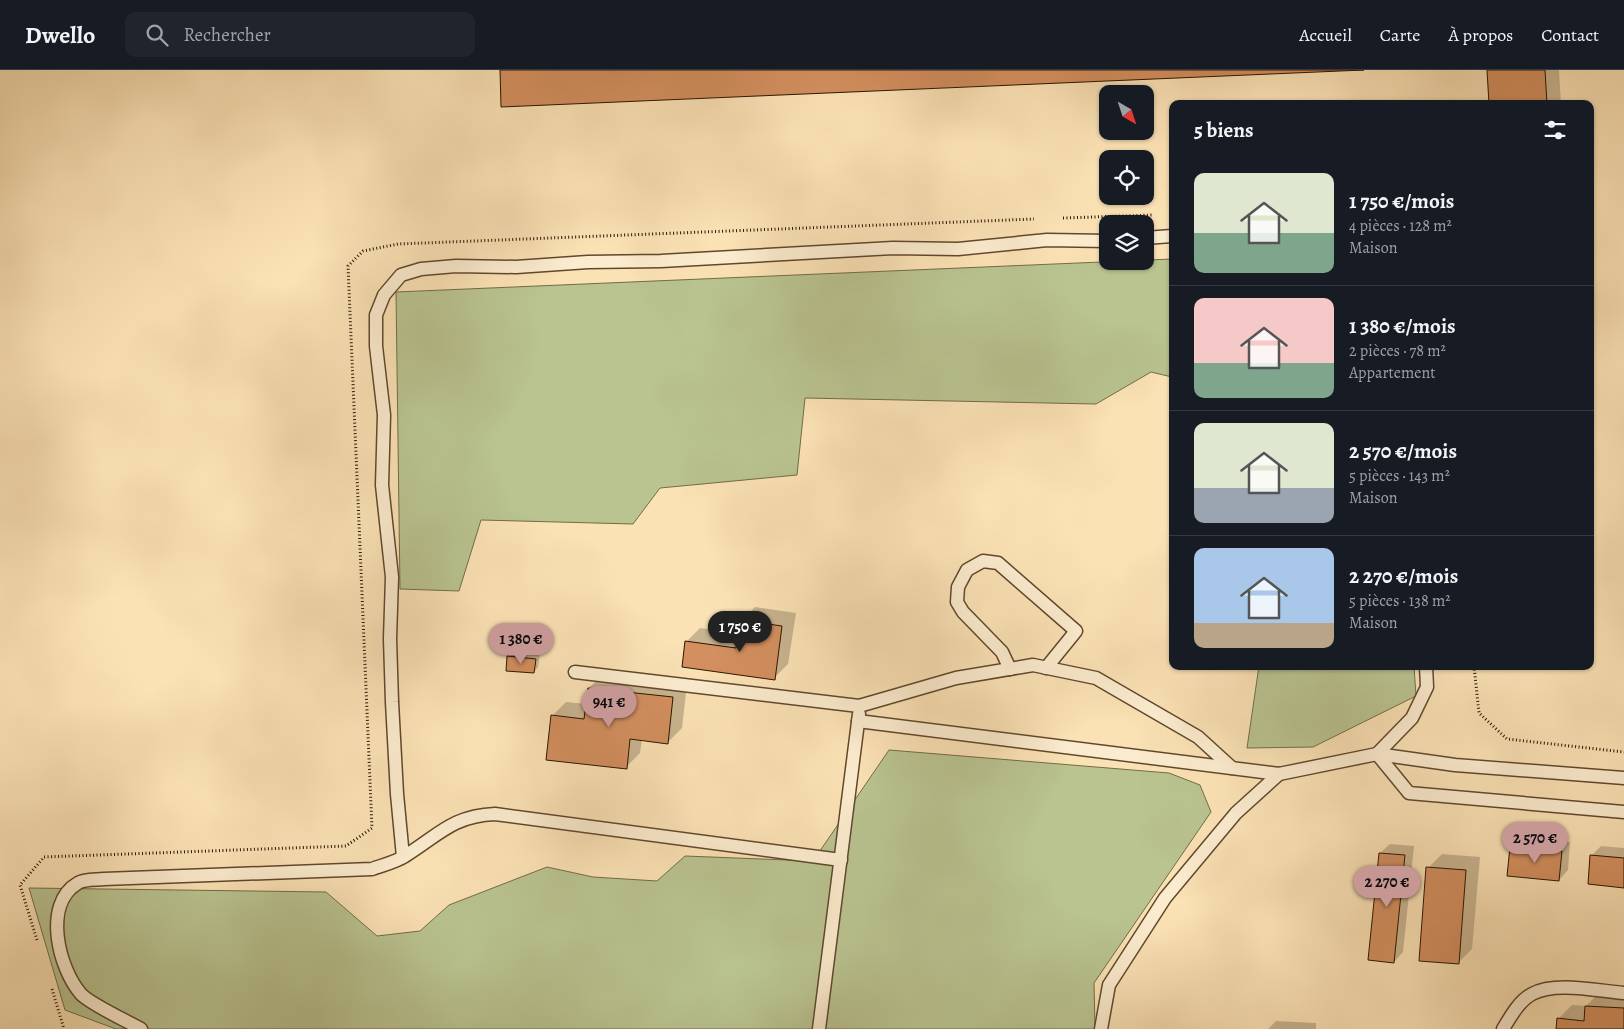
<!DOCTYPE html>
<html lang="fr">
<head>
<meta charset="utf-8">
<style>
	:root { --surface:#171b24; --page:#20242c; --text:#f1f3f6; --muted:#9ea1a6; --line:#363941; --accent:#c59692 }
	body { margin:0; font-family:Alegreya,serif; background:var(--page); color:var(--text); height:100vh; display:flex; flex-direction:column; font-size:19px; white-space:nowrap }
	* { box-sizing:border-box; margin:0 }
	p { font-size:16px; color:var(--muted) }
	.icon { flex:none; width:28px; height:28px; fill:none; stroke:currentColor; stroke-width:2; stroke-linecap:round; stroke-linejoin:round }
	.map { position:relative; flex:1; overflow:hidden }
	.side { position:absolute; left:1169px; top:30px; width:425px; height:570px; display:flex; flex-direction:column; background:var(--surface); border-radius:10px; box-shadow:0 1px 4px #0004 }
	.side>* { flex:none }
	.needle { width:32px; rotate:141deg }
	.buttons { position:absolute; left:1099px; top:15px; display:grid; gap:10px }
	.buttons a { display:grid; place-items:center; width:55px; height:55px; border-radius:10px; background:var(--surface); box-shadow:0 1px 4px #0004; font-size:25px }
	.price { position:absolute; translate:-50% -42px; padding:0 11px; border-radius:18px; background:var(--accent); color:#111; font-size:16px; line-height:32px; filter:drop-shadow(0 1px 2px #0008) }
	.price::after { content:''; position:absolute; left:50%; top:30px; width:15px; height:11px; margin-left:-8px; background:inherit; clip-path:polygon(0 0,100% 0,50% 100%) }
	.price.active { background:#222; color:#fff }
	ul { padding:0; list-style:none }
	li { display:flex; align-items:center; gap:15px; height:125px; padding:0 25px }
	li+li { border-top:1px solid var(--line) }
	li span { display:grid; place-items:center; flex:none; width:140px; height:100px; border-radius:10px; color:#555 }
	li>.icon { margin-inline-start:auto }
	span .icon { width:60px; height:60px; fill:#fffc; stroke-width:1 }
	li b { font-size:21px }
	h2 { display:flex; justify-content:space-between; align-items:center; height:60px; padding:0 25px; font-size:21px }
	header { display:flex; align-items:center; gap:30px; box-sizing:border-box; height:70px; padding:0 25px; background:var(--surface); border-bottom:1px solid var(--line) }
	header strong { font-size:24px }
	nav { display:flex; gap:28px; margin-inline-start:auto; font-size:18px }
	.search { width:350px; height:45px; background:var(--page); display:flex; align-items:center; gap:12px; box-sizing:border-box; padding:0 18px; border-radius:10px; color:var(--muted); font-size:19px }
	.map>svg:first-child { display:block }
	.green { fill:#b9c491; stroke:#726c48 }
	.shadow { fill:#0003 }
	.building { fill:#d38f5f; stroke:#2b1400 }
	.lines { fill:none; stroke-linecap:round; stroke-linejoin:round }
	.service-casing { stroke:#5f482d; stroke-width:15 }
	.path { stroke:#2b1400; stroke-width:3; stroke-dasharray:1 2.5; stroke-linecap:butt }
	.service { stroke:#fceccf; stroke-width:12 }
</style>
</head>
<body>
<header>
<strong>Dwello</strong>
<div class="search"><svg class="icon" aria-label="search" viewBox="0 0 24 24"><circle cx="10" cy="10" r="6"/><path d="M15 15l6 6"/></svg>Rechercher</div>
<nav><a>Accueil</a><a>Carte</a><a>À propos</a><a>Contact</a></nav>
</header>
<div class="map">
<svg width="1624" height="959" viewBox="0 0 1624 959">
	<rect width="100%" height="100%" fill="#fbe2b5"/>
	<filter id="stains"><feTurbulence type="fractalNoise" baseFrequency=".004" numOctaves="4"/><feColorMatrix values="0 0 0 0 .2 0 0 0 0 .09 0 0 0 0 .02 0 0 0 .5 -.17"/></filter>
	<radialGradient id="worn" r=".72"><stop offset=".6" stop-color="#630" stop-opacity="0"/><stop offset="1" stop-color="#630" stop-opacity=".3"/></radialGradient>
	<g class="green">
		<polygon points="1172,189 1172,307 1151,302 1096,334 805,328 797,405 660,418 633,454 481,450 459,521 400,519 396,222"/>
		<polygon points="1259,596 1414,596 1416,626 1313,677 1247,678"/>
		<polygon points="889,680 1169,703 1200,715 1211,742 1094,913 1095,959 116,959 65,940 29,818 326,822 377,866 420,861 449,835 547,797 593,807 657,811 685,786 813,791"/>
	</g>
	<g class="shadow">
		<polygon points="1489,0 1559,0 1561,34 1490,34"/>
		<polygon points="755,537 796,543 788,594 774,608 686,572 700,558 739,563 741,551"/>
		<polygon points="513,582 540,585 538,597 534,602 509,587"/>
		<polygon points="603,604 687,614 682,658 668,672 642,669 640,683 626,697 552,646 566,632 587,634 589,618"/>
		<polygon points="1520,768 1570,772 1568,800 1559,810 1511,777"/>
		<polygon points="1390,774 1414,776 1403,882 1394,892 1380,783"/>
		<polygon points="1601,776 1624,778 1624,816 1592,785"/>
		<polygon points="1442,784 1480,787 1472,879 1458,893 1428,798"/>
		<polygon points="1600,922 1624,924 1624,959 1557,959 1558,949 1572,935 1586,936"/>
		<polygon points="1276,951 1316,953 1316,959 1268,959"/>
	</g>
	<g class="building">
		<polygon points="500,0 1364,0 501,37"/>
		<polygon points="1487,0 1545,0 1547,34 1489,34"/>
		<polygon points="740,550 782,556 775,610 682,597 685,571 736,578"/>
		<polygon points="507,586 536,589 534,603 506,601"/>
		<polygon points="588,618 673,627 668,674 630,669 627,699 546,690 551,645 584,649"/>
		<polygon points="1510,777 1562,781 1559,811 1507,806"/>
		<polygon points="1379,783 1405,785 1394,893 1368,890"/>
		<polygon points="1590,785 1624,788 1624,818 1588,814"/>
		<polygon points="1426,797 1466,800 1459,894 1419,891"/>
		<polygon points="1585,936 1624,938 1624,959 1556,959 1557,948 1584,951"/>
	</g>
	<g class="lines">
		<defs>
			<g id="service">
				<polyline points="1145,168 1172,166"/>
				<polyline points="1426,596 1427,617 1412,648 1377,684 1409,723 1624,742"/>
				<polyline points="1010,599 1002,582 963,542 957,532 958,517 967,500 983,491 998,493 1076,561 1046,598"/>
				<polyline points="575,602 859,636 956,608 1033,595 1096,608 1198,667 1232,698"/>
				<polyline points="858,651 1279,704 1377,684 1455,695 1624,708"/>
				<polyline points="403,787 397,724 392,632 390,569 392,507 382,415 384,345 376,276 376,245 384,225 401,205 421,199 456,196 516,197 588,192 661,191 893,178 958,179 1047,170 1108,171"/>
				<path d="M141,959C127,951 90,934 81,924C59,899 42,834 78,813C84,809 97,810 104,809L372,799C383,795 396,792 405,786C439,765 452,746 495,744L841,790"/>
				<polyline points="819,959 859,644"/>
				<polyline points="1101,959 1109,915 1165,828 1236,743 1279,704"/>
				<path d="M1503,959C1511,946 1519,931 1532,924C1555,911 1598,921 1624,923"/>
			</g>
		</defs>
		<use href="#service" class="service-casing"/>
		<g class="path">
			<polyline points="1063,148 1154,145"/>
			<polyline points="1474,596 1479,643 1507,669 1624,682"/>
			<polyline points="37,870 20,815 44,787 346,776 372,758 348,196 363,181 398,174 1034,149"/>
			<polyline points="52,919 64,959"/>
		</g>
		<use href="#service" class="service"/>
	</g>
	<rect width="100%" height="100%" filter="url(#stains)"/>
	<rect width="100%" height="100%" fill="url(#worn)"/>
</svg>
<div class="buttons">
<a><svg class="needle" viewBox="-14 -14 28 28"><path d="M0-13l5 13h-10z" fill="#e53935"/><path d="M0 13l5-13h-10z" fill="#9ea1a6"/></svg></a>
<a><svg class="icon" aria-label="locate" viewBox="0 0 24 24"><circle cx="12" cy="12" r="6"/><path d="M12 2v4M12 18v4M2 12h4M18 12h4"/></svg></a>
<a><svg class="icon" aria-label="layers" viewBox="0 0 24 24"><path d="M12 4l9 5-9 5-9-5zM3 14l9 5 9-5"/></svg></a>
</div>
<b class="price active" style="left:740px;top:583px">1 750 €</b>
<b class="price" style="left:521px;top:595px">1 380 €</b>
<b class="price" style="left:609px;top:658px">941 €</b>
<b class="price" style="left:1535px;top:794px">2 570 €</b>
<b class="price" style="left:1387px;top:838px">2 270 €</b>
<section class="side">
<h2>5 biens<svg class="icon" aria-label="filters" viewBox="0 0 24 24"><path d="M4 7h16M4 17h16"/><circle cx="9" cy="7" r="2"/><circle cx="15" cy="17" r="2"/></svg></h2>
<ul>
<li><span style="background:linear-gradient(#dfe7d0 60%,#7fa58c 0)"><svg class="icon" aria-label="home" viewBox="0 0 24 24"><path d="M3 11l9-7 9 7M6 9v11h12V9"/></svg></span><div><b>1 750 €/mois</b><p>4 pièces · 128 m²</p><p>Maison</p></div></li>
<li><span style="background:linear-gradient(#f6c9c9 65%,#7fa58c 0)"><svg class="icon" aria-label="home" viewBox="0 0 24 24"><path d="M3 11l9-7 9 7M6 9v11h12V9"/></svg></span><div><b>1 380 €/mois</b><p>2 pièces · 78 m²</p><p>Appartement</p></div></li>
<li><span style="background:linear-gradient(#dfe7d0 65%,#9aa5b1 0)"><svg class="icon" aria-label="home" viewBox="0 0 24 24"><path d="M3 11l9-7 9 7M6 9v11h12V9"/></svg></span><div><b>2 570 €/mois</b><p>5 pièces · 143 m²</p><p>Maison</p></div></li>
<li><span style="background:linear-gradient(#a9c7e8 75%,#b9a48a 0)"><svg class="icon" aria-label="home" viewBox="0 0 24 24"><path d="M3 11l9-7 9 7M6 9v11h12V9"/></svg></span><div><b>2 270 €/mois</b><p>5 pièces · 138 m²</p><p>Maison</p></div></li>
</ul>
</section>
</div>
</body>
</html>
